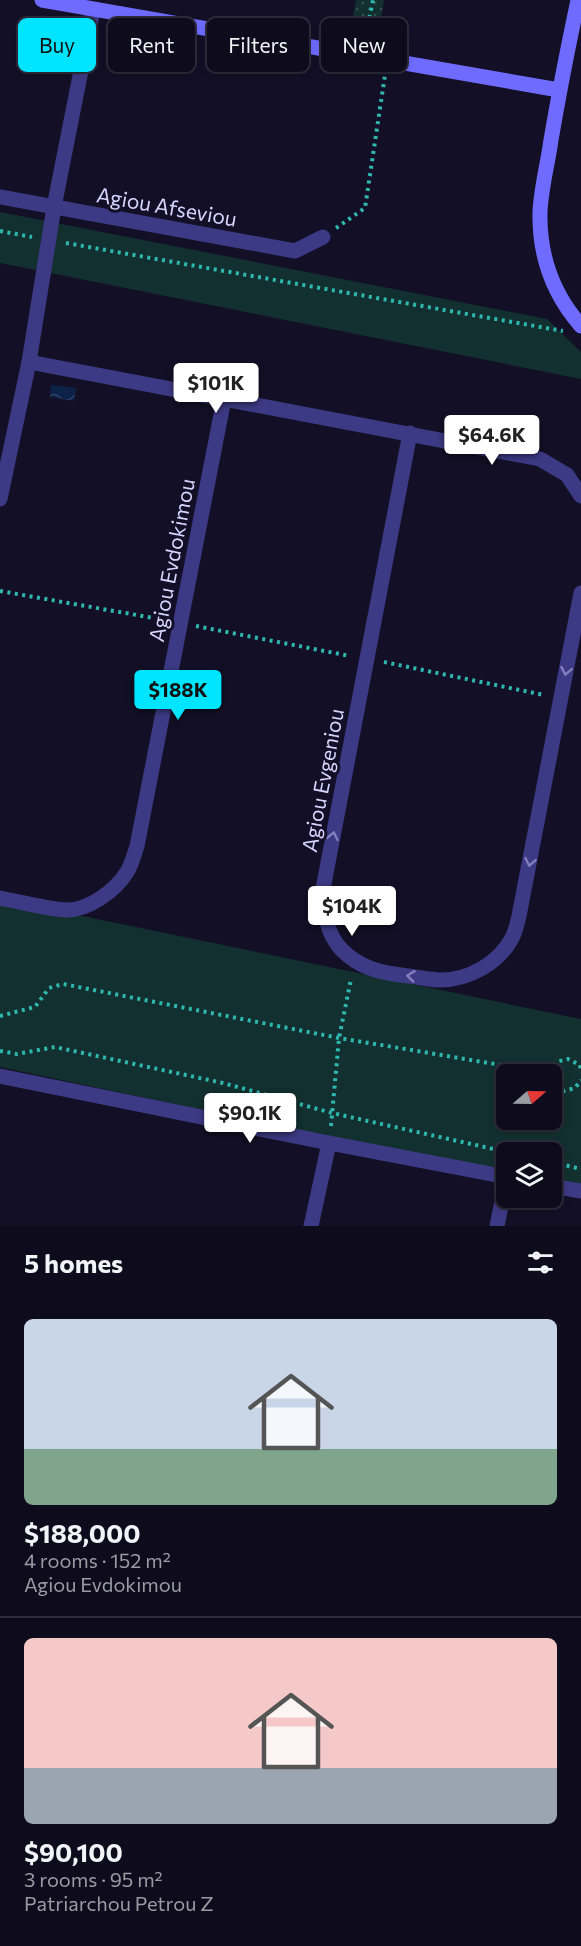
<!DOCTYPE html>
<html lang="en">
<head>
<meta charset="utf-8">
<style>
	:root { --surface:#0e0b1c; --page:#171425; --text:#f1f3f6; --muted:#9b9ba3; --line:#2e2b3b; --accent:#00e5ff }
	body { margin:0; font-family:Commissioner,sans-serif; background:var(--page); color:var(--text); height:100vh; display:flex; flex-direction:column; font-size:22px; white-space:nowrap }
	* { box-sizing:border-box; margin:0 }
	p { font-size:20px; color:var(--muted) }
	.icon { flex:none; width:33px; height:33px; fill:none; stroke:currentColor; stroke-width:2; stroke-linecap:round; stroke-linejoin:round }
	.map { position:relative; height:1226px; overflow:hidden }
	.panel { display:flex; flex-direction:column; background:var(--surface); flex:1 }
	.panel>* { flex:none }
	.banner { position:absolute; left:18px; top:18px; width:546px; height:54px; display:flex; gap:12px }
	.needle { width:39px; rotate:70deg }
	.fabs { position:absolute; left:496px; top:1064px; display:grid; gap:12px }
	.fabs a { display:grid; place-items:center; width:66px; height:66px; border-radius:9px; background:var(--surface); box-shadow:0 3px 9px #0003,0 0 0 2px var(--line); font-size:30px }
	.price { position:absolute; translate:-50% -51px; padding:0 14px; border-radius:6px; background:#fff; color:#222; font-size:20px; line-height:39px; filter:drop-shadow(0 2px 3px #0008) }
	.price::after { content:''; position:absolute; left:50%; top:36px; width:18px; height:14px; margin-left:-9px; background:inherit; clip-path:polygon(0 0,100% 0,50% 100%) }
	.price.selected { background:var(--accent); color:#111 }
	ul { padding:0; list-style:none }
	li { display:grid; align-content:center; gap:12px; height:318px; padding:0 24px }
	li+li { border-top:2px solid var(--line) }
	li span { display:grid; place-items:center; height:186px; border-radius:9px; color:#555 }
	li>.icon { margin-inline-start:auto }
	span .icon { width:108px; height:108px; fill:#fffc; stroke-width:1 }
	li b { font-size:26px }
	h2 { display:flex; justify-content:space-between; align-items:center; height:72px; padding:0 24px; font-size:26px }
	.chip { padding:0 21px; border-radius:9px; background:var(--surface); box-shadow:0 3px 9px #0003,0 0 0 2px var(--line); font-size:21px; line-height:54px }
	.chip.selected { background:var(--accent); color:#111 }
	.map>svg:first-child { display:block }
	.grass { fill:url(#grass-dots) }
	.park { fill:#12302f; fill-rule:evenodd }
	.water { fill:url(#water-waves) }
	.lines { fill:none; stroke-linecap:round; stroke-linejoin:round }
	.path { stroke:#2fb8b0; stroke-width:4; stroke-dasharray:3 4.5; stroke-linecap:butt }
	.street { stroke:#3d3a85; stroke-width:15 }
	.secondary { stroke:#6f6bff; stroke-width:15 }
	.oneway { stroke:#837fbc }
	.labels { text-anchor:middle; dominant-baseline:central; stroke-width:6; stroke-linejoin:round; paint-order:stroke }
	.street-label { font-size:21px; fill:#d9d4ff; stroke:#130f26 }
</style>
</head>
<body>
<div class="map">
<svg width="581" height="1226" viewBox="0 0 581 1226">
	<defs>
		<pattern id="grass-dots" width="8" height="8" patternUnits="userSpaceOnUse" patternTransform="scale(1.5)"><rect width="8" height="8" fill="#12302f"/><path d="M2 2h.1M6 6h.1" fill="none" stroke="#344d4e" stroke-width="1.8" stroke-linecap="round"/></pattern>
		<pattern id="water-waves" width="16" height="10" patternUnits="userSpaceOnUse" patternTransform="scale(1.5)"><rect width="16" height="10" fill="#0c2248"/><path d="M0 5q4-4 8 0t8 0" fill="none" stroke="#2f4163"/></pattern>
	</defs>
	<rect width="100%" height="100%" fill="#130f26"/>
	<polygon class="grass" points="356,0 384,0 380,27 352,21"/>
	<g class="park">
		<polygon points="0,212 547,319 581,352 581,379 0,263"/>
		<path d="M0,899L581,1019V1191L552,1185V1152H507V1175L0,1067ZM507,1074H552V1119H507Z"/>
	</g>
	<polygon class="water" points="51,385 76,388 74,401 50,397"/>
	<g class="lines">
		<g class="path">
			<polyline points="365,40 373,0"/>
			<polyline points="336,228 365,208 385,75"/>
			<polyline points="0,231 32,237"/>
			<polyline points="66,243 563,331"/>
			<polyline points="0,591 165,620"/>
			<polyline points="196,626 350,656"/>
			<polyline points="384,662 544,695"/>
			<polyline points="0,1016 35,1007 49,988 63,984 339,1038 549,1073 556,1062 568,1059 580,1065 581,1072"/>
			<polyline points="0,1051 17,1054 55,1047 223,1083 332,1113 507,1152"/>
			<polyline points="552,1080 554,1084 564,1091 575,1088 581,1080"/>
			<polyline points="331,1126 339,1038 351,979"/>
			<polyline points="552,1162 581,1169"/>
		</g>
		<g class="street">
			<polyline points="0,197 295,251 323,237"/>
			<polyline points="29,362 540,459 567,475 581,496"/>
			<path d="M410,433L323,889C324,911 326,933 341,949C360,969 382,973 408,976C418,977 430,980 440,980C469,980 499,963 512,938C516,931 517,923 519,916L581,593"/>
			<polyline points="0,499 29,362 54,207 93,10"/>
			<path d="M0,898C21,902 43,908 65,910C88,911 115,891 127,872C132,864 134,855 137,846L224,399"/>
			<polyline points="0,1076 329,1143 507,1177"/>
			<polyline points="552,1186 581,1191"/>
			<polyline points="311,1226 329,1143"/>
			<polyline points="497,1226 507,1177"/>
		</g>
		<g class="secondary">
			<polyline points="42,0 559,90"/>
			<path d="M578,0C568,47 559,93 551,140C548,163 541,188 540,212C539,255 553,294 581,326"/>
		</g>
	</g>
	<defs><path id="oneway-chevron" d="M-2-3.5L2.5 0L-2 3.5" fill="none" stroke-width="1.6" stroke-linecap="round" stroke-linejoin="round" transform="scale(1.5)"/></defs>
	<g class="oneway">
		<use href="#oneway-chevron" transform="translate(566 671) rotate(101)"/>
		<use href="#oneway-chevron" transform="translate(333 836) rotate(-79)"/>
		<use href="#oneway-chevron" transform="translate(530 862) rotate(101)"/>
		<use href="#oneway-chevron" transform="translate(411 976) rotate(-173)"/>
	</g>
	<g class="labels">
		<g class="street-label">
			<text transform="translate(167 206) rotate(10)">Agiou Afseviou</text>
			<text transform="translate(171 560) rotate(-79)">Agiou Evdokimou</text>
			<text transform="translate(322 780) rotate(-79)">Agiou Evgeniou</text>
		</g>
	</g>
</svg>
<div class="fabs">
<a><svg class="needle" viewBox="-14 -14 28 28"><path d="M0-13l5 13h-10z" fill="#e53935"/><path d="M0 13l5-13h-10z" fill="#9b9ba3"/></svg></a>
<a><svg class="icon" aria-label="layers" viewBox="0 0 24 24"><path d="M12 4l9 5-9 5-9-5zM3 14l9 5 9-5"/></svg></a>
</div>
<b class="price" style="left:216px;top:414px">$101K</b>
<b class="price" style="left:492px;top:466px">$64.6K</b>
<b class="price selected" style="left:178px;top:721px">$188K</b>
<b class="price" style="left:352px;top:937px">$104K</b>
<b class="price" style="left:250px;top:1144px">$90.1K</b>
<div class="banner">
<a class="chip selected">Buy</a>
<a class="chip">Rent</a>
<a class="chip">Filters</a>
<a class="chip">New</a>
</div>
</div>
<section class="panel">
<h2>5 homes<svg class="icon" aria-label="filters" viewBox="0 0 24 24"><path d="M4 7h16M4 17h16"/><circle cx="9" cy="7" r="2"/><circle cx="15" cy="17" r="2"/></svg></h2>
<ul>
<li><span style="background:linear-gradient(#c9d6e8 70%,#7fa58c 0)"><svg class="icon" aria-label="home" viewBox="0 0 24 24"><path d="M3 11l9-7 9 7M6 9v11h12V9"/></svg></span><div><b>$188,000</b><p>4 rooms · 152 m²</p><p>Agiou Evdokimou</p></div></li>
<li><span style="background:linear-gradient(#f6c9c9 70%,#9aa5b1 0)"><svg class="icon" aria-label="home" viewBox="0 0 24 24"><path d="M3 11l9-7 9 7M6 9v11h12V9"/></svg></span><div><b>$90,100</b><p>3 rooms · 95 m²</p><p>Patriarchou Petrou Z</p></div></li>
</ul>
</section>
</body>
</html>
